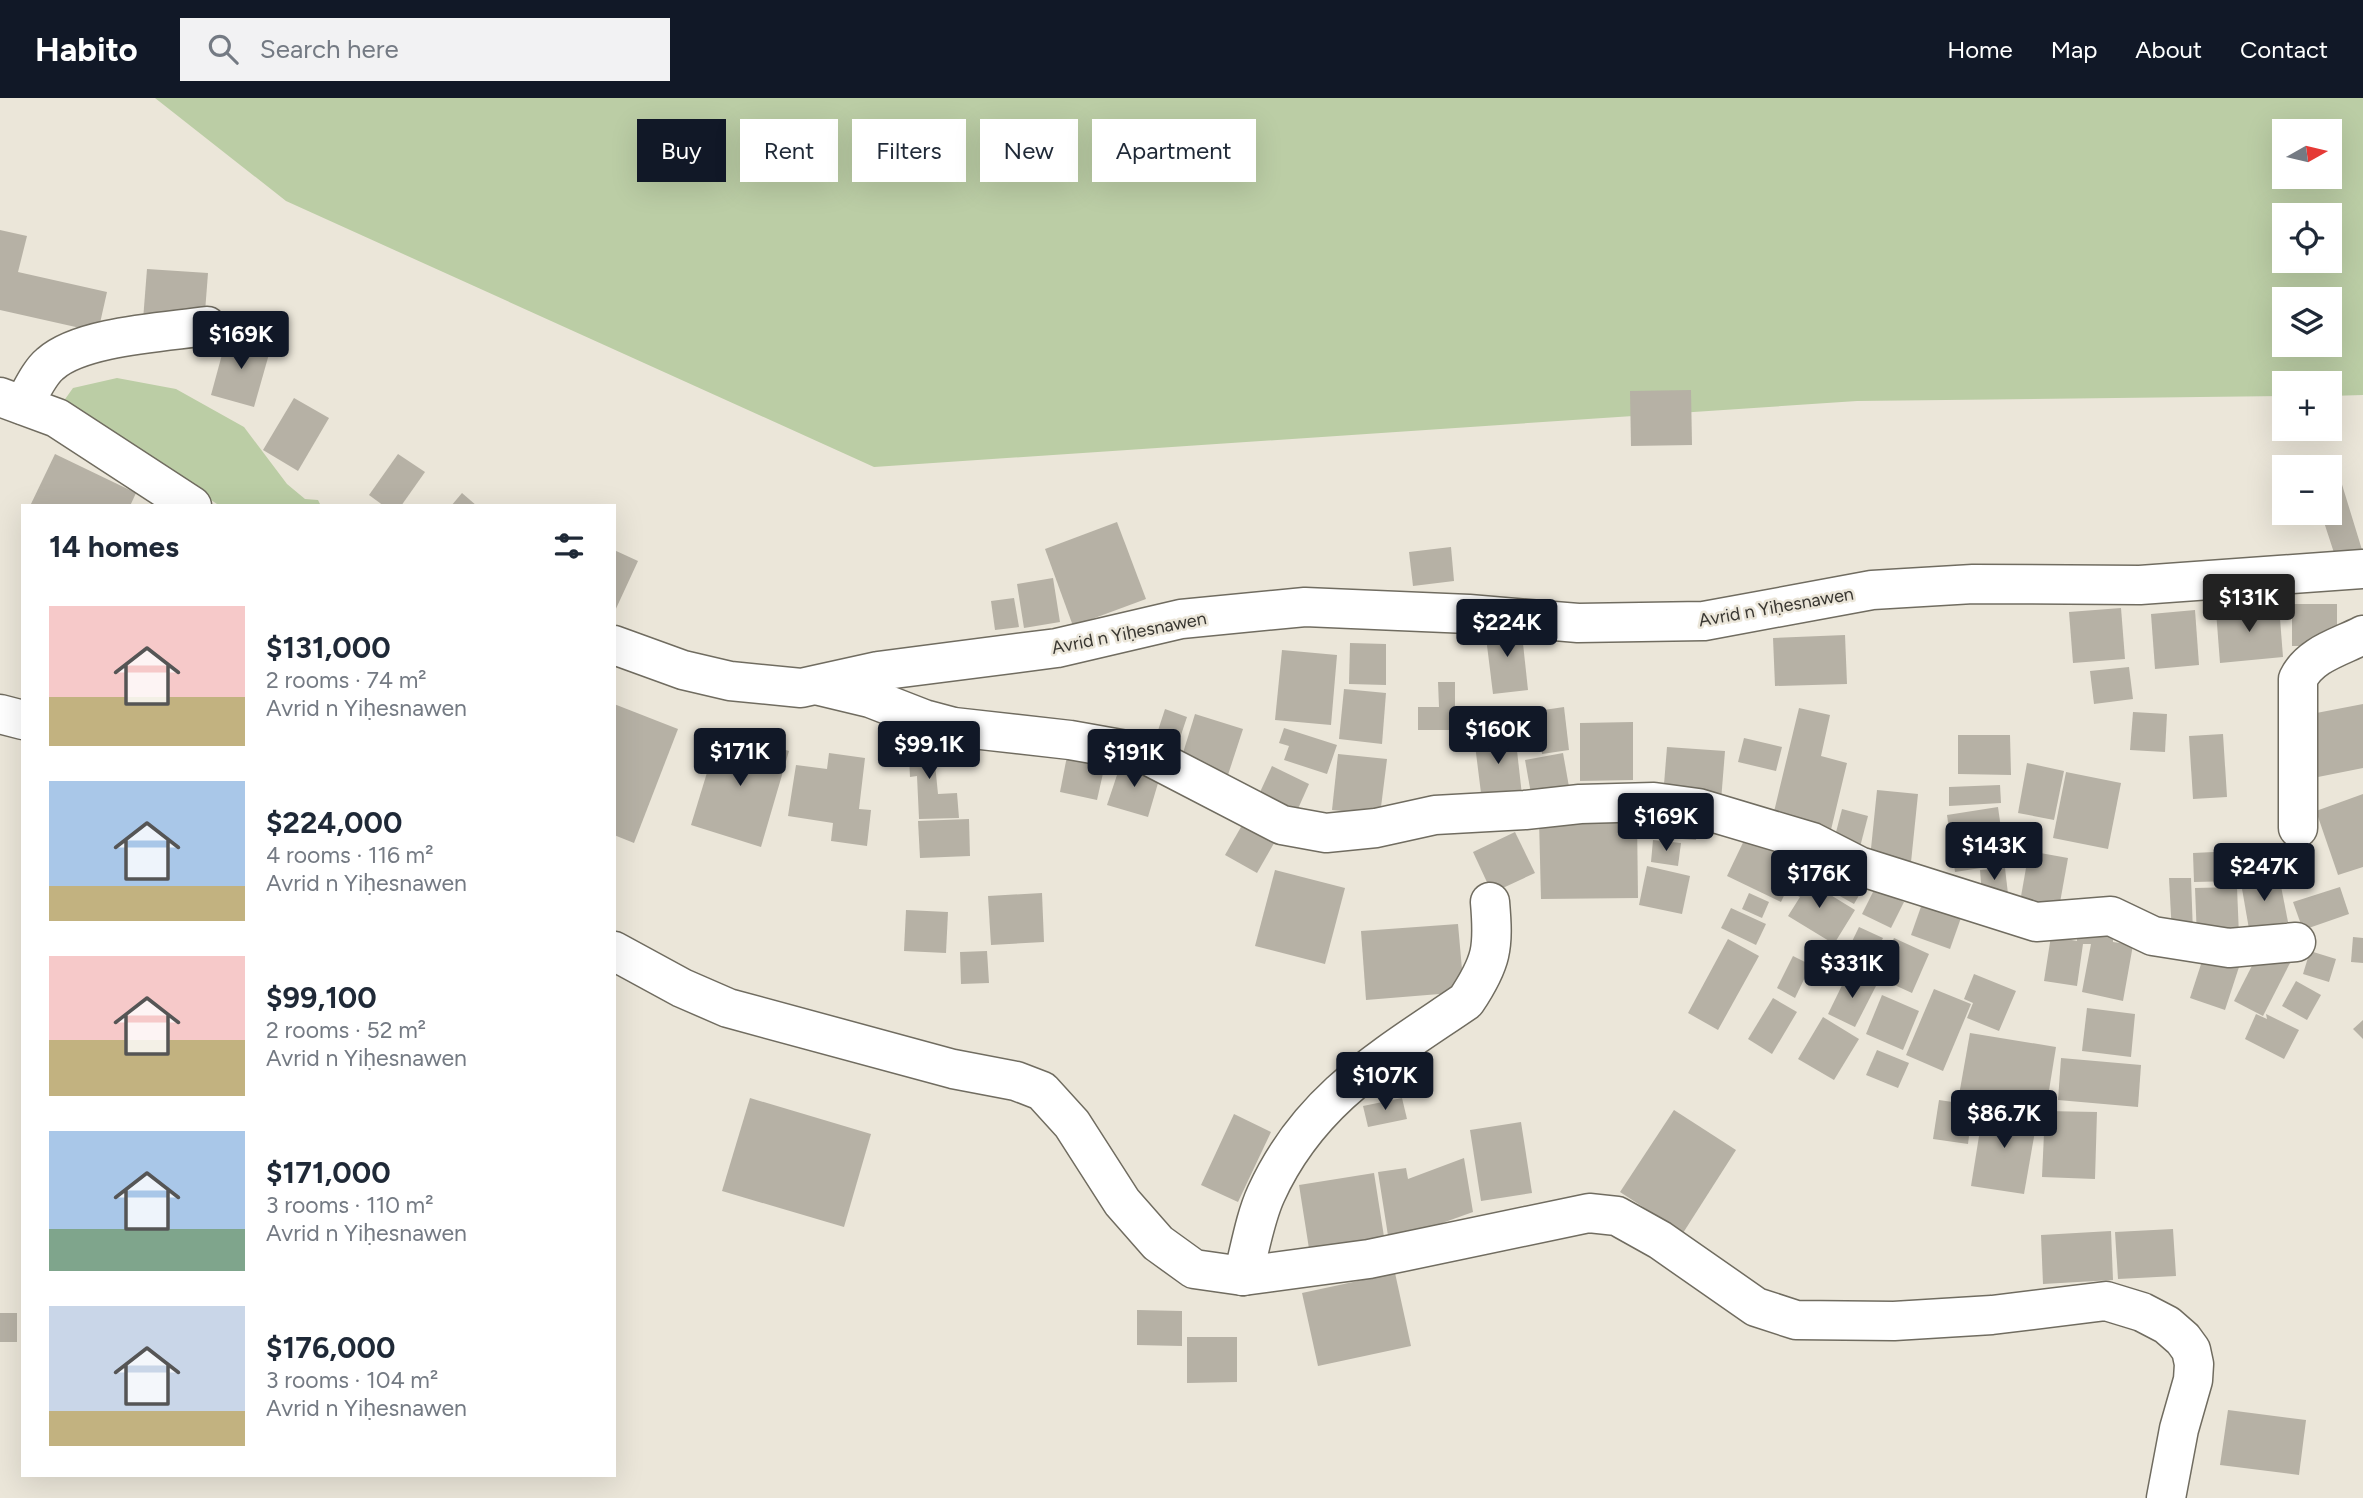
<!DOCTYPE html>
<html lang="en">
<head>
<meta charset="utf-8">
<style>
	:root { --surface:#fff; --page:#f2f2f3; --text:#1f2937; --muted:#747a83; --accent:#111827 }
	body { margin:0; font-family:Figtree,sans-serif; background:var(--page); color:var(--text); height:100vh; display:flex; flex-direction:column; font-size:26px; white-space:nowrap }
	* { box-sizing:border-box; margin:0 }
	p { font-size:23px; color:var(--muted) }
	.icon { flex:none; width:38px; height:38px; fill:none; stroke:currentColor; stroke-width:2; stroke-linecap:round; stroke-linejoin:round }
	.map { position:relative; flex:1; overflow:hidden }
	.panel { position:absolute; left:21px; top:406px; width:595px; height:973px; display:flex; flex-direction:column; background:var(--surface); border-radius:0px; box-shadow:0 7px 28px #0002 }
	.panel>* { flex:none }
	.guide { position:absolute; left:637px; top:21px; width:665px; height:63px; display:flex; gap:14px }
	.needle { width:46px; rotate:82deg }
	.buttons { position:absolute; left:2272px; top:21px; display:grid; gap:14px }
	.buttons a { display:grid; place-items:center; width:70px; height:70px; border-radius:0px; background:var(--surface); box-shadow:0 7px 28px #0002; font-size:35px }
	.price { position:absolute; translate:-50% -60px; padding:0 16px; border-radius:7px; background:var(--accent); color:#fff; font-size:23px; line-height:46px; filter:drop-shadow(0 2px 4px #0008) }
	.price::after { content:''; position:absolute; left:50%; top:42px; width:21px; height:16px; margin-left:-10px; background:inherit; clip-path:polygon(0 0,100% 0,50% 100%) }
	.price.current { background:#222; color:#fff }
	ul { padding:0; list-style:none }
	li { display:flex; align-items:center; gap:21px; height:175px; padding:0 28px }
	li span { display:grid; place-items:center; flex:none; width:196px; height:140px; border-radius:0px; color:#555 }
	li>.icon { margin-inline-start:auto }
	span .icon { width:84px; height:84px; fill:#fffc; stroke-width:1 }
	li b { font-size:30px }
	h2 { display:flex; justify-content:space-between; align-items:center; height:84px; padding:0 28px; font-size:30px }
	.pill { padding:0 24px; border-radius:0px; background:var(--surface); box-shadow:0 7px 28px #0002; font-size:24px; line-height:63px }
	.pill.current { background:var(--accent); color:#fff }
	header { display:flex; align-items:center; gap:42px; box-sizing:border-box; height:98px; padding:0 35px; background:var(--accent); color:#fff }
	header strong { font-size:33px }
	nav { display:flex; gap:38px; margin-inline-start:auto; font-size:24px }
	.search { width:490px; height:63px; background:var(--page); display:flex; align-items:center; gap:18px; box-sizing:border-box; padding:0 24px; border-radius:0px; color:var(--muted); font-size:26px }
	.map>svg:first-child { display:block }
	.green { fill:#bbcda5; fill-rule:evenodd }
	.building { fill:#b6b1a5 }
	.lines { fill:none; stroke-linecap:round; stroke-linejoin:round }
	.street-casing { stroke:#706c60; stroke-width:41 }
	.secondary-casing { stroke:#706c60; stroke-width:41 }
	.street { stroke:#fff; stroke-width:38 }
	.secondary { stroke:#fff; stroke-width:38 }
	.labels { text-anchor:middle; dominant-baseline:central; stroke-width:5; stroke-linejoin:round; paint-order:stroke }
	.street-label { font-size:18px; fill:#393732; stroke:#ebe6d9 }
</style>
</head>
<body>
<header>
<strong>Habito</strong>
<div class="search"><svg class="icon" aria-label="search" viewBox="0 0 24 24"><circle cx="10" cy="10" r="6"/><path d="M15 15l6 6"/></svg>Search here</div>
<nav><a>Home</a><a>Map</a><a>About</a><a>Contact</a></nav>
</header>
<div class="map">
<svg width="2363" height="1400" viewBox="0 0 2363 1400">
	<rect width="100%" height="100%" fill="#ebe6d9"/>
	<g class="green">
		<path d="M155,0H2363V297L2329,298V285H2284V298L1857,303L874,369L286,103ZM2284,33H2329V79H2284ZM2284,117H2329V163H2284ZM2284,201H2329V247H2284Z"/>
		<polygon points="117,280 176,291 244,329 287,386 305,401 318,402 321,408 220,408 63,304 73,290"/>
	</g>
	<g class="building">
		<polygon points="0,132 27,138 18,174 107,194 98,234 0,212"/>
		<polygon points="147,171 208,175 204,227 143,222"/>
		<polygon points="227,238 271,249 254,309 211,297"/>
		<polygon points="1691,292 1692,347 1631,348 1630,293"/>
		<polygon points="294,300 329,320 298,373 263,352"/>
		<polygon points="55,356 136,395 130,408 30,408"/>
		<polygon points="398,356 425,374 401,408 384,408 369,397"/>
		<polygon points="2340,380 2363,455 2337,464 2321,415 2329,415 2329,383"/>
		<polygon points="462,395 477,408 451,408"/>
		<polygon points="1117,424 1146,501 1073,528 1045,451"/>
		<polygon points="1451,449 1454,483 1413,488 1409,454"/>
		<polygon points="614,452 638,463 614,515"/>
		<polygon points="1053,480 1060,524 1024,530 1017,486"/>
		<polygon points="1014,500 1019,529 995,532 991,503"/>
		<rect x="2292" y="506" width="45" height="42"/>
		<polygon points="2279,508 2283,559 2220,565 2216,513"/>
		<polygon points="2121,510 2125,561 2073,565 2069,514"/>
		<polygon points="2195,512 2199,567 2155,571 2151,516"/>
		<polygon points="1521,527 1528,592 1493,596 1485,531"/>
		<polygon points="1845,537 1847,586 1775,588 1773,540"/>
		<polygon points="1350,545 1386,546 1386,587 1349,586"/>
		<polygon points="1282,552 1337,557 1331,627 1275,622"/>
		<polygon points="2129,569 2133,601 2094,606 2090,573"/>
		<polygon points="1438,584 1455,584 1455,632 1418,632 1418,609 1439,609"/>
		<polygon points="1344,591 1386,595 1382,646 1339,641"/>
		<polygon points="614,606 678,631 634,745 614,737"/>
		<polygon points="2363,606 2363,670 2318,679 2306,617"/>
		<polygon points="1564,609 1569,652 1542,656 1537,613"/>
		<polygon points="1799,610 1830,617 1821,658 1847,665 1830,736 1772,722"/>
		<polygon points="1165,611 1187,619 1173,661 1151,654"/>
		<polygon points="2133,614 2167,616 2165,654 2130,652"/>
		<polygon points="1195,616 1243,631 1226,683 1179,668"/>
		<polygon points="1633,624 1633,682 1580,683 1580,625"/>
		<polygon points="1514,626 1523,706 1483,711 1473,631"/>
		<polygon points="1284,630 1337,647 1327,676 1284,662 1289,648 1279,645"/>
		<polygon points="720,632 789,653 761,749 691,727"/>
		<polygon points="932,636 938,696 957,695 959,720 919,721 917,678 910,679 908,637"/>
		<polygon points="2223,636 2227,699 2193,701 2189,638"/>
		<polygon points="1958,637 2010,637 2011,677 1958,676"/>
		<polygon points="1744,640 1782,649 1776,673 1738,664"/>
		<polygon points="1667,649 1725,653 1721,703 1663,699"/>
		<polygon points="1068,653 1106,662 1097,702 1060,694"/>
		<polygon points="829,655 865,660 859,711 871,712 867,748 831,743 833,725 788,718 796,667 827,671"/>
		<polygon points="1563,655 1571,700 1533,707 1525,662"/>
		<polygon points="1338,656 1387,661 1380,717 1332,712"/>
		<polygon points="1122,662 1161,675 1148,719 1107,707"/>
		<polygon points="2027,665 2064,673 2054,722 2018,715"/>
		<polygon points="1272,668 1309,686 1293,722 1255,705"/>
		<polygon points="2066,674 2121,685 2108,751 2053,740"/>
		<polygon points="2000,687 2001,705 1949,708 1949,689"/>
		<polygon points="1877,692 1918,696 1910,774 1869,770"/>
		<polygon points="2363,696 2363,769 2338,777 2316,713"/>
		<polygon points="1998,709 2006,766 1955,774 1947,717"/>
		<polygon points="1842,711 1868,718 1860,749 1834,742"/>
		<polygon points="1656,718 1698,722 1696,742 1654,739"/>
		<polygon points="1637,720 1638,800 1541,801 1539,722"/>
		<polygon points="969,721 970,758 920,760 918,723"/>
		<polygon points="1245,722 1277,740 1257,775 1225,757"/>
		<polygon points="1749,732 1802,758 1781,804 1727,778"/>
		<polygon points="1515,734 1535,775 1492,795 1473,754"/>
		<polygon points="1653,742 1681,745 1678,768 1651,764"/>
		<polygon points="2029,753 2068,760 2059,810 2020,804"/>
		<polygon points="2235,753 2236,783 2194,784 2193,755"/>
		<polygon points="1647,768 1690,778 1682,816 1639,807"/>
		<polygon points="1834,768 1865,787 1854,806 1822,788"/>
		<polygon points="2005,770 2008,796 1982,798 1980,772"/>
		<polygon points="1275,772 1345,790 1325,866 1255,848"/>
		<polygon points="1798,777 1855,812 1834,846 1788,818 1800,799 1788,793"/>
		<polygon points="2279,778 2288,824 2249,831 2241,785"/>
		<polygon points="2169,780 2191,780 2193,835 2172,836"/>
		<polygon points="2237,789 2239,838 2197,840 2195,790"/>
		<polygon points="2340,789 2349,816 2303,832 2293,804"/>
		<polygon points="1875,790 1904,804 1891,830 1862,816"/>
		<polygon points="1042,795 1044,844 991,847 988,798"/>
		<polygon points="1749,795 1769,804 1762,820 1742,811"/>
		<polygon points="1923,803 1962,817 1950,851 1911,837"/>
		<polygon points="1731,810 1766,826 1756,847 1721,830"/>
		<polygon points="906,812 948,814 946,855 904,853"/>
		<polygon points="2112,823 2113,844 2133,847 2123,903 2082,894 2091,846 2083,846 2077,888 2044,883 2051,838 2077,843 2077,825"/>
		<polygon points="1458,826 1464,894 1366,902 1361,833"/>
		<polygon points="1859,829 1883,840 1865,875 1842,864"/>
		<polygon points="2353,839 2363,840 2363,865 2351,864"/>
		<polygon points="1894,840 1929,856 1912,895 1877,879"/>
		<polygon points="1728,841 1759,858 1718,932 1688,915"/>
		<polygon points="2261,850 2290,865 2263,918 2234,903"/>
		<polygon points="987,853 989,885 961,886 960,854"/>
		<polygon points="2310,853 2336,861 2329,884 2303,876"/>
		<polygon points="2204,857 2239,869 2225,912 2190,900"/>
		<polygon points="1793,858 1811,867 1795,900 1777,890"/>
		<polygon points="1848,875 1876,888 1855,929 1828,916"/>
		<polygon points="1974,876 2016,893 1999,933 1967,920 1973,905 1964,901"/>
		<polygon points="2296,883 2321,897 2307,922 2282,908"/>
		<polygon points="1934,891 1971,906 1943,973 1906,957"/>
		<polygon points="1882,897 1919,913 1903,952 1866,936"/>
		<polygon points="1773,900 1797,914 1772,956 1748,941"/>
		<polygon points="2087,910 2135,916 2131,959 2082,953"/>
		<polygon points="2256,916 2267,921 2266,916 2299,932 2284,961 2245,941"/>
		<polygon points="1823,919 1859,941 1834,982 1798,961"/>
		<polygon points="2363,922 2363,941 2353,931"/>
		<polygon points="1970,935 2056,949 2046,1011 1959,997"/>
		<polygon points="1877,952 1909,965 1898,990 1866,977"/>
		<polygon points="2061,960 2141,967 2138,1009 2058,1002"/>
		<polygon points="750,1000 871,1036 844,1129 722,1093"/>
		<polygon points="1402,1000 1407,1021 1368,1029 1363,1008"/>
		<polygon points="1939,1002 1973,1007 1968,1046 1933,1041"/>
		<polygon points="1984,1007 2038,1016 2024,1096 1971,1088"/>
		<polygon points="1674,1012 1736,1052 1683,1135 1620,1094"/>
		<polygon points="2045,1013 2097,1014 2095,1081 2042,1079"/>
		<polygon points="1234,1016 1271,1034 1238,1104 1201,1087"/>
		<polygon points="1521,1024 1532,1095 1481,1103 1470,1032"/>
		<polygon points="1464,1060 1473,1114 1389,1144 1378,1074 1406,1070 1408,1081"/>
		<polygon points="1374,1075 1385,1145 1310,1157 1299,1087"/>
		<polygon points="2173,1131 2176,1178 2118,1181 2115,1134"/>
		<polygon points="2111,1133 2113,1182 2043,1186 2041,1137"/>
		<polygon points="1395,1175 1411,1248 1318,1268 1302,1195"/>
		<polygon points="1137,1212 1182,1213 1182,1248 1137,1247"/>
		<rect x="0" y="1215" width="17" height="29"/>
		<polygon points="1187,1239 1237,1239 1237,1284 1187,1285"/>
		<polygon points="2228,1312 2306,1322 2299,1377 2220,1367"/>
	</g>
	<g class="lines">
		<defs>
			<g id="street">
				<path d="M23,307C31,294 39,275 50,266C81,238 166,234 207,228"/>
				<polyline points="820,588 870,600 924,621 954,629 1070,642 1143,655 1282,727 1326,735 1376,730 1435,717 1525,712 1580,706 1654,704 1698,710 1812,744 1859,768 2036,824 2111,818 2153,838 2229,850 2296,844"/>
				<polyline points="0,616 23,622"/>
				<path d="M2298,730V581C2310,556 2340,549 2363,537"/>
				<polyline points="614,853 682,890 728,910 953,971 1016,983 1042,993 1072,1026 1122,1104 1158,1145 1194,1171 1243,1178 1369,1161 1589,1115 1617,1118 1660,1142 1756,1209 1796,1222 1894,1223 1992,1217 2106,1203 2142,1214 2167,1227 2183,1241 2191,1252 2194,1266 2193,1282 2179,1331 2166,1400"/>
				<path d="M1243,1178C1250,1151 1255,1120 1266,1096C1309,1001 1384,959 1466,903C1492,864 1494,850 1490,804"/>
			</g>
			<g id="secondary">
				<polyline points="0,299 57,320 192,408"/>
				<polyline points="614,547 683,572 730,583 801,590 878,573 1057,550 1181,521 1305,509 1469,516 1578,525 1704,523 1872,492 1973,486 2140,487 2363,471"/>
			</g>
		</defs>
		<use href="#street" class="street-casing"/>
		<use href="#secondary" class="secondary-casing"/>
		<use href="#street" class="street"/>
		<use href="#secondary" class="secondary"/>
	</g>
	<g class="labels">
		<g class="street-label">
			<text transform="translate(1776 509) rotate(-10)">Avrid n Yiḥesnawen</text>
			<text transform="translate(1129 535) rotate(-11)">Avrid n Yiḥesnawen</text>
		</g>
	</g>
</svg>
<div class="buttons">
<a><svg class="needle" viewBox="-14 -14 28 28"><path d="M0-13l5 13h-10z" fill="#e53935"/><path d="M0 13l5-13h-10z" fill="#747a83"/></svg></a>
<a><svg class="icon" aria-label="locate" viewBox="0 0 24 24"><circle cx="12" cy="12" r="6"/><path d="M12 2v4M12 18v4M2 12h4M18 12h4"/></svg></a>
<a><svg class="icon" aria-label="layers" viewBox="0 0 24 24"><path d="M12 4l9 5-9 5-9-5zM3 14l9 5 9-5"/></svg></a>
<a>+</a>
<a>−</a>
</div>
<b class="price" style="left:241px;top:273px">$169K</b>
<b class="price current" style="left:2249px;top:536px">$131K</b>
<b class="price" style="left:1507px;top:561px">$224K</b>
<b class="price" style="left:1498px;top:668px">$160K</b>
<b class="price" style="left:929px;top:683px">$99.1K</b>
<b class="price" style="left:740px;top:690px">$171K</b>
<b class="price" style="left:1134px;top:691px">$191K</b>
<b class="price" style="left:1666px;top:755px">$169K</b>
<b class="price" style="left:1994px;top:784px">$143K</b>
<b class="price" style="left:2264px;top:805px">$247K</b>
<b class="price" style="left:1819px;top:812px">$176K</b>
<b class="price" style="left:1852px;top:902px">$331K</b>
<b class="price" style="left:1385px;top:1014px">$107K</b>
<b class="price" style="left:2004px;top:1052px">$86.7K</b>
<div class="guide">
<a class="pill current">Buy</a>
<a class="pill">Rent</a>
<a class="pill">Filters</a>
<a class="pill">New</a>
<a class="pill">Apartment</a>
</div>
<section class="panel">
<h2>14 homes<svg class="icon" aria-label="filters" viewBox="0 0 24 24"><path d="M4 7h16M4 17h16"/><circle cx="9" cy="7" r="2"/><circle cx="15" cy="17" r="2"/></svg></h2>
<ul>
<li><span style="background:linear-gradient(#f6c9c9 65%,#c2b280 0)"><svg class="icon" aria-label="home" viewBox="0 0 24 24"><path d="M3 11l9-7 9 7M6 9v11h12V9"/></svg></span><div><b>$131,000</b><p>2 rooms · 74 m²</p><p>Avrid n Yiḥesnawen</p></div></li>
<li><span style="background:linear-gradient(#a9c7e8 75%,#c2b280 0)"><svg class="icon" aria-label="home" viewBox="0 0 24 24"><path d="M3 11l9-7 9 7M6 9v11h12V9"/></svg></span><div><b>$224,000</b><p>4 rooms · 116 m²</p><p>Avrid n Yiḥesnawen</p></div></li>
<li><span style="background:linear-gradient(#f6c9c9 60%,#c2b280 0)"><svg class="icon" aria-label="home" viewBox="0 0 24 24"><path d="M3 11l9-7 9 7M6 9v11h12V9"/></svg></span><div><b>$99,100</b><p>2 rooms · 52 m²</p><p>Avrid n Yiḥesnawen</p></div></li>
<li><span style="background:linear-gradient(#a9c7e8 70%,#7fa58c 0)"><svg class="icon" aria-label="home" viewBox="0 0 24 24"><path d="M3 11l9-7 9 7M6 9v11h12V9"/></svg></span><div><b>$171,000</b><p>3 rooms · 110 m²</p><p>Avrid n Yiḥesnawen</p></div></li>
<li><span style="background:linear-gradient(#c9d6e8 75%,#c2b280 0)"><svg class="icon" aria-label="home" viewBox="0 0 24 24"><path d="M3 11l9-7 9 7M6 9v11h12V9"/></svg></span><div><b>$176,000</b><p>3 rooms · 104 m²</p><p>Avrid n Yiḥesnawen</p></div></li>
</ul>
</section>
</div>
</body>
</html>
